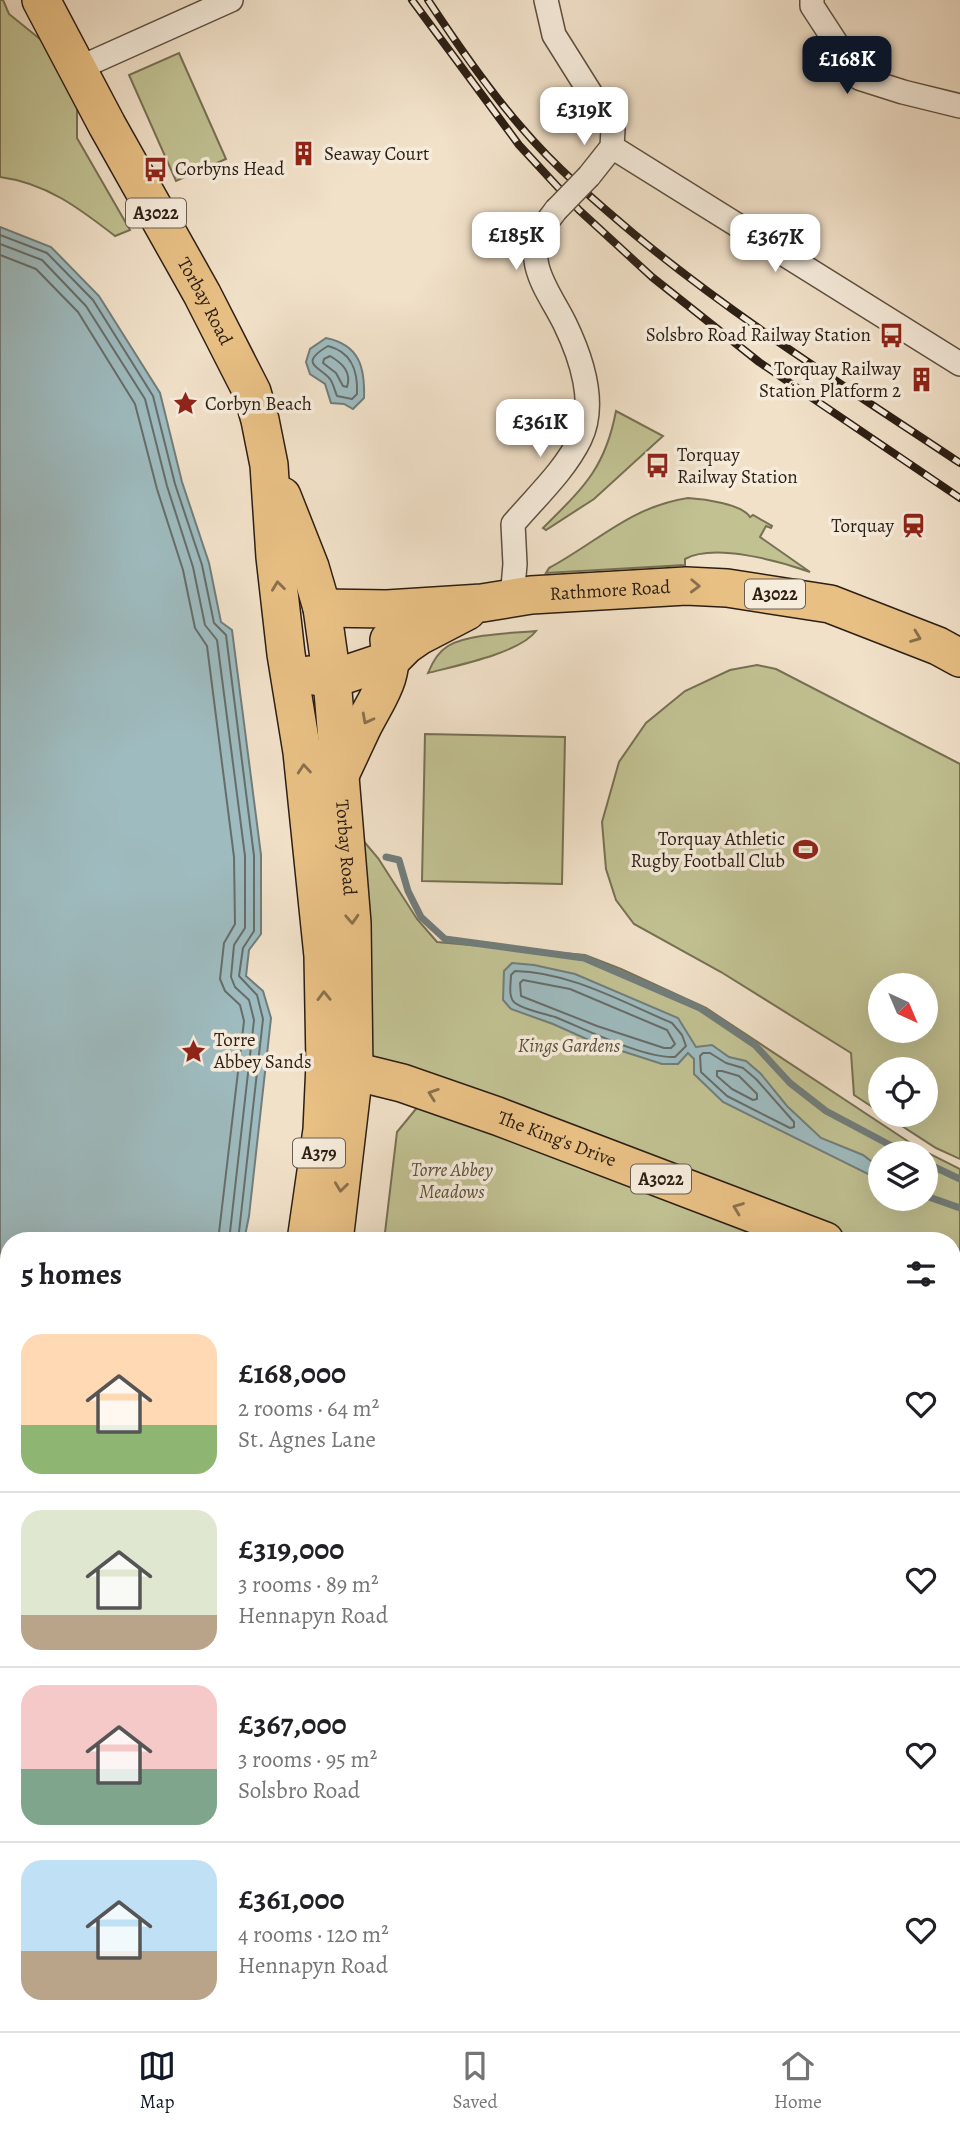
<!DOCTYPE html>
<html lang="en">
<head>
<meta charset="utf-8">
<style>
	:root { --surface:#fff; --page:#f2f2f2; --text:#202124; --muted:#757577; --line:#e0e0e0; --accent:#111827 }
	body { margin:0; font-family:Alegreya,serif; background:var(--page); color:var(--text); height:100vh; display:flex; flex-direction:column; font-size:26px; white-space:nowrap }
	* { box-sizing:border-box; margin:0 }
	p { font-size:23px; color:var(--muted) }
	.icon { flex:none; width:38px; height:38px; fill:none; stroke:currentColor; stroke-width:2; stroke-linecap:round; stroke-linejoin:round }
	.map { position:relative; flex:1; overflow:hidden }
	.panel { position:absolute; left:0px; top:1232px; width:961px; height:800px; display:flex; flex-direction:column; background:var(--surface); border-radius:28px 28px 0 0; box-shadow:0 7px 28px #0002 }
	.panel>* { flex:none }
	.needle { width:46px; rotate:136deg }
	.controls { position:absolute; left:868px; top:973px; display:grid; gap:14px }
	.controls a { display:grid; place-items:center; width:70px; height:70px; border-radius:50%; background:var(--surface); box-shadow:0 7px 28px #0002; font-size:35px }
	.price { position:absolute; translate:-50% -60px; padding:0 16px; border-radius:14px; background:#fff; color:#222; font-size:23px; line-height:46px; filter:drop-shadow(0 2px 4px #0008) }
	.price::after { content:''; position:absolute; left:50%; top:42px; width:21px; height:16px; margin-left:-10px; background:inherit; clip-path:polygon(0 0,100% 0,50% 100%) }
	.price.selected { background:var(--accent); color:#fff }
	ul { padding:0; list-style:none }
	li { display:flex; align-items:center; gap:21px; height:175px; padding:0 21px }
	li+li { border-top:2px solid var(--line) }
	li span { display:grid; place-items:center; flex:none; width:196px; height:140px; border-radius:21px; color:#555 }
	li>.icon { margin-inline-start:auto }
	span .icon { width:84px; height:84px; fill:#fffc; stroke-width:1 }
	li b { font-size:30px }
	h2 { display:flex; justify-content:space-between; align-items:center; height:84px; padding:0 21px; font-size:30px }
	.tabs { display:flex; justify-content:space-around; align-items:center; height:98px; border-top:2px solid var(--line); background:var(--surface); font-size:19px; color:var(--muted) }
	.tabs a { display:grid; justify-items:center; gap:4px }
	.tabs .selected { color:var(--accent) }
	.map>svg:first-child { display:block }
	.green { fill:#c1c192; stroke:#777053; stroke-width:2; fill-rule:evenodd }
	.water { fill:#9ebbbf; stroke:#717d7b; stroke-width:2 }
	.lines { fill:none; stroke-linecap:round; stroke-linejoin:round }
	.shore { stroke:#666d6a; stroke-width:2 }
	.stream { stroke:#717d7b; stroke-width:7 }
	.street-casing { stroke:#5e5041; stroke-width:26 }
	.primary-casing { stroke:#2d1f14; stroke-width:40 }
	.street { stroke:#f6ecdc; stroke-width:23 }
	.primary { stroke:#e8c084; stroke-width:37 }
	.rail-casing { stroke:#2d1f14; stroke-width:8 }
	.rail { stroke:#f6ecdc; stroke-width:5; stroke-dasharray:16; stroke-linecap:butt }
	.street-bridge-casing { stroke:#5e5041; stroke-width:26; stroke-linecap:butt }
	.street-bridge { stroke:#f6ecdc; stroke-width:23 }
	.oneway { stroke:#8a704c }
	.labels { text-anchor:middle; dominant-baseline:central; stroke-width:7; stroke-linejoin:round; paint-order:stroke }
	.shield { fill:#f6ecdc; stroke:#695c50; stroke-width:2 }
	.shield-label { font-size:18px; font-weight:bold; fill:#2d1f14 }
	.poi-label { font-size:19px; fill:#2d1f14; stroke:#f6ecdc; text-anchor:start }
	.street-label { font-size:19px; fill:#2d1f14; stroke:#f6ecdc }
	.park-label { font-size:19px; font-style:italic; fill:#59503a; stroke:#f6ecdc }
</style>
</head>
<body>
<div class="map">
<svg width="960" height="2031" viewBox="0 0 960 2031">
	<rect width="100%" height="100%" fill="#f1e1c9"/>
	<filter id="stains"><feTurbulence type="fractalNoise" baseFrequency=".00286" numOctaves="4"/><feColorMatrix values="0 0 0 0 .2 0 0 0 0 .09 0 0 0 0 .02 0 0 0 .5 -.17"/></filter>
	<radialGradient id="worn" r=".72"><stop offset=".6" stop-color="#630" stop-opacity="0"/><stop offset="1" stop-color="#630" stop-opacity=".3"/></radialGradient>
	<g class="green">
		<path d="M0,0H3L9,14L77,69V138L130,230L115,236C79,208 46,183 0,177Z"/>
		<polygon points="179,53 226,159 176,181 129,75"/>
		<path d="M616,411L663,436L594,499L546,530L543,528C583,488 605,469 616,411Z"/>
		<path d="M688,498C704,499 742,504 750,517L753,515L772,526L771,528L766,526L760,537L810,572C780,561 714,543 685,559V565L546,573L549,568C599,541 630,507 688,498Z"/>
		<path d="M536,631C520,653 455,666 428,673C432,663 438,652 448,646C468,634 512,633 536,631Z"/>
		<path d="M757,665L776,669L960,764V1159L936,1148L885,1115H926V1069H880V1112L854,1095L851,1053L721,972L634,924L616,900L606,869L602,822L619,762L646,723L685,691L730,670ZM880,985H926V1031H880Z"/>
		<polygon points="425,734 565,737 562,884 422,881"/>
		<path d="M344,818L378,858L417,919L437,942L585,955L621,969L706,1008L918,1148L960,1169V1291L952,1288V1241H825L354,1071ZM880,1153H926V1199H880Z"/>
		<polygon points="420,1104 777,1241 384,1241 397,1132"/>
		<polygon points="952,1306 960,1309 960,1947 952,1945"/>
		<polygon points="203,2023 480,2023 477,2031 201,2031"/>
		<polygon points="492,2023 633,2023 631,2031 490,2031"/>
		<polygon points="650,2023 780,2023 777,2031 648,2031"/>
		<polygon points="817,2023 909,2023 935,2031 814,2031"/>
	</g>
	<g class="water">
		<polygon points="0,227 51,247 99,296 160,393 182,482 209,563 221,622 232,630 261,855 261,934 249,950 246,976 263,991 271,1018 249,1216 244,1241 9,1241 9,2023 79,2023 77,2031 0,2031"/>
		<path d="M326,338C360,345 365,368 364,398L353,409L344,404L331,403L325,384L310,374L306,362L310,349Z"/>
		<polygon points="512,963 534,965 575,974 678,1018 696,1047 712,1045 729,1057 746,1061 761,1074 787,1106 821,1138 863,1155 880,1168 880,1180 723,1102 694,1074 694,1059 688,1053 678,1064 662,1064 591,1041 553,1024 511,1009 503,1000 504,971"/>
	</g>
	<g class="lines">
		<g class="shore">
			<polyline points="0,235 47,253 93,300 153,396 175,484 202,565 214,623 226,635 254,856 254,931 243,948 239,976 257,995 263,1019 238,1241"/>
			<polyline points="0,244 42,260 86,306 145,399 167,486 193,567 205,625 217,640 245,856 245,928 234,945 231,977 235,987 249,1000 254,1020 229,1241"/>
			<polyline points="0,255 36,269 78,312 135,404 157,489 183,570 195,628 207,646 234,857 235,924 224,943 220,979 225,991 240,1005 244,1021 218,1241"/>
			<path d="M328,346C352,352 358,371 357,394L352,399L337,396C335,391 333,383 330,379C319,366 298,364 328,346Z"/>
			<path d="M330,356C342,363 352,372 347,387L343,386L336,373L323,363L324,359Z"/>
			<path d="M515,971C570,972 622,1002 672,1023L682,1035L686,1046L675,1057C645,1059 585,1029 555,1017C543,1013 523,1010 514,1002C508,996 511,983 511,975Z"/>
			<polygon points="523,980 570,989 667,1030 675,1044 671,1048 664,1048 597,1026 521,996 520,983"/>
			<polygon points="703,1053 710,1053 726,1063 743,1068 756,1079 794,1122 794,1127 790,1128 727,1096 701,1072 700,1056"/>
			<polygon points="722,1071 739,1076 757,1094 757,1099 753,1100 732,1089 717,1076 717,1071"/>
		</g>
		<g class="stream">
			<polyline points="386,857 399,860 408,891 421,917 445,939 584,958 700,1008 755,1045 790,1083 826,1111 905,1153"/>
			<polyline points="926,1163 960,1179"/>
			<polyline points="926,1196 960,1208"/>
		</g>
		<defs>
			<g id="street">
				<polyline points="546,0 554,35 613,129 612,147 589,176"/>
				<polyline points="812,0 812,6 859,78 903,92 960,106"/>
				<polyline points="77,69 231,0"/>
				<polyline points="612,147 960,364"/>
				<path d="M512,599L515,564L513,524C536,497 565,470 580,439C597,404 581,357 565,324C556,305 542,287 537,266C535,257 535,248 534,239L556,210"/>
			</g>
			<g id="primary">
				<path id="s1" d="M41,0L107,125L202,294L252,392L260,420L269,465L275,557L286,654L302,752L323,956L325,1064L322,1130L306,1241"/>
				<path id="s2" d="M282,496L310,567L322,608L332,679L352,923L354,1071L334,1241"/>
				<path id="s3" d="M322,608L387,609L482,603L531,595L686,586L727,588L830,604L938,646L960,658"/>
				<polyline points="309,675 332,679 392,659 406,645 419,636 467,611"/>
				<path d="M341,773C348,758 355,743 362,728C378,696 395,678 389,640"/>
				<path id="s4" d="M329,1065L402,1083L497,1116L825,1241"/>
				<polyline points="952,1288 960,1291"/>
				<polyline points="131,2031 133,2023"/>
				<polyline points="171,2031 173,2023"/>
			</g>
		</defs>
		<use href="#street" class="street-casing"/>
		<use href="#primary" class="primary-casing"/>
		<use href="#street" class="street"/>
		<use href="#primary" class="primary"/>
		<defs>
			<g id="rail">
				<polyline points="412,0 519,145 579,210 652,277 759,362 960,498"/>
				<path d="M428,0C457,44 487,88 522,128C555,167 595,201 634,234C737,319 849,389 960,463"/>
			</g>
		</defs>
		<use href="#rail" class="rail-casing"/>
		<use href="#rail" class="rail"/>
		<defs>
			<polyline id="street-bridge" points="556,210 589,176"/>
		</defs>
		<use href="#street-bridge" class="street-bridge-casing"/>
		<use href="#street-bridge" class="street-bridge"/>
	</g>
	<defs><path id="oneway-chevron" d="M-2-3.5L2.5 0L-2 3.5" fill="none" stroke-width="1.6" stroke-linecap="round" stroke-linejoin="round" transform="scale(1.75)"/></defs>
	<g class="oneway">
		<use href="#oneway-chevron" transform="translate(278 586) rotate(-97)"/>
		<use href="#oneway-chevron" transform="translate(695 586) rotate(2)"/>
		<use href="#oneway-chevron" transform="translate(916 637) rotate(21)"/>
		<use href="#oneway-chevron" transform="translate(367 719) rotate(118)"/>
		<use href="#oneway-chevron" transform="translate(304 769) rotate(-95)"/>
		<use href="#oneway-chevron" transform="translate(352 919) rotate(87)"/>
		<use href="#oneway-chevron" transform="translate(324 996) rotate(-91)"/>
		<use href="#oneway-chevron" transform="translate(433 1094) rotate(-161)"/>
		<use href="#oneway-chevron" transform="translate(341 1187) rotate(97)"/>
		<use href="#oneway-chevron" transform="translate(738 1208) rotate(-159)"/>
	</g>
	<defs>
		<symbol id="building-bare" viewBox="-9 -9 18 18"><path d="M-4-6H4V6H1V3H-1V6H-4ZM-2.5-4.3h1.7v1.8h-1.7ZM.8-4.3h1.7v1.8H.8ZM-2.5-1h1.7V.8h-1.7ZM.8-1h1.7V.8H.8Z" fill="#8f2418" stroke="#f6ecdc" stroke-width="2.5" paint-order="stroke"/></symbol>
		<symbol id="bus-bare" viewBox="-9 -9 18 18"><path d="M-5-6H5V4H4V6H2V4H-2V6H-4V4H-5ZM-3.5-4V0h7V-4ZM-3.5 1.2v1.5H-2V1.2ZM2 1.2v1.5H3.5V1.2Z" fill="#8f2418" stroke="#f6ecdc" stroke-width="2.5" paint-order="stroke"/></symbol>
		<symbol id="sight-bare" viewBox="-9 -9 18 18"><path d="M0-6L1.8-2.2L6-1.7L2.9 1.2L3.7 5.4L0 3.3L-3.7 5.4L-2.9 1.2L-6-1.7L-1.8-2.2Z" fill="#8f2418" stroke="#f6ecdc" stroke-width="2.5" paint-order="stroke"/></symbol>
		<symbol id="station-bare" viewBox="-9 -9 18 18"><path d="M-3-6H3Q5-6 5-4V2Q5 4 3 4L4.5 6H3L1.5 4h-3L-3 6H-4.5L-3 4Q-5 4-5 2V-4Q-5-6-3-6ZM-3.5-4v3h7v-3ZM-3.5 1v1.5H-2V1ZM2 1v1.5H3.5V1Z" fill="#8f2418" stroke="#f6ecdc" stroke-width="2.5" paint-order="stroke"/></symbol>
		<symbol id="stadium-bare" viewBox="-9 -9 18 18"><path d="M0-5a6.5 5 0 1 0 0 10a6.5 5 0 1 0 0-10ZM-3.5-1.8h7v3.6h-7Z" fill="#8f2418" stroke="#f6ecdc" stroke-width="2.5" paint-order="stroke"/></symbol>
	</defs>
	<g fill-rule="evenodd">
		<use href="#building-bare" x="286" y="136" width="35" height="35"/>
		<use href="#bus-bare" x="138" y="152" width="35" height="35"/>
		<use href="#bus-bare" x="874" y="318" width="35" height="35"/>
		<use href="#building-bare" x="904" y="362" width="35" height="35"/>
		<use href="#sight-bare" x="168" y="386" width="35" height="35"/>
		<use href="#bus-bare" x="640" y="448" width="35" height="35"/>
		<use href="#station-bare" x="896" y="508" width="35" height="35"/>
		<use href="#stadium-bare" x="788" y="832" width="35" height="35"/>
		<use href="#sight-bare" x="176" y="1034" width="35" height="35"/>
	</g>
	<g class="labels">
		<g class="shield">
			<rect x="126" y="198.5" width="60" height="29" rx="5"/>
			<rect x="745" y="579.5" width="60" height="29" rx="5"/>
			<rect x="293" y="1138.5" width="52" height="29" rx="5"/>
			<rect x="631" y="1164.5" width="60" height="29" rx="5"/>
		</g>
		<g class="shield-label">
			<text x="156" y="213">A3022</text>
			<text x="775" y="594">A3022</text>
			<text x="319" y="1153">A379</text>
			<text x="661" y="1179">A3022</text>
		</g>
		<g class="poi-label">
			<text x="324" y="154">Seaway Court</text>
			<text x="175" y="169">Corbyns Head</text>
			<text x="871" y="335" text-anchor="end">Solsbro Road Railway Station</text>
			<text x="901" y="369" text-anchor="end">Torquay Railway<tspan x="901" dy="22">Station Platform 2</tspan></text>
			<text x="205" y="404">Corbyn Beach</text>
			<text x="677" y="455">Torquay<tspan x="677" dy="22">Railway Station</tspan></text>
			<text x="894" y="526" text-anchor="end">Torquay</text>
			<text x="785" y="839" text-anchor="end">Torquay Athletic<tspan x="785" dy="22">Rugby Football Club</tspan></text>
			<text x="214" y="1040">Torre<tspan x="214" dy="22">Abbey Sands</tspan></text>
		</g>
		<g class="street-label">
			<text stroke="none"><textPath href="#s1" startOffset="343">Torbay Road</textPath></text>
			<text stroke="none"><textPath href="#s3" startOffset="289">Rathmore Road</textPath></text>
			<text stroke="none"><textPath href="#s2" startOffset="360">Torbay Road</textPath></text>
			<text stroke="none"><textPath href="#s4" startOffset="240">The King's Drive</textPath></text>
		</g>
		<g class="park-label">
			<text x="569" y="1046">Kings Gardens</text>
			<text x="452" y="1170">Torre Abbey<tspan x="452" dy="22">Meadows</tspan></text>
		</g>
	</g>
	<rect width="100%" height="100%" filter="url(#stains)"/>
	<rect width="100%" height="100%" fill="url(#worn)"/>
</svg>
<div class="controls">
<a><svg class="needle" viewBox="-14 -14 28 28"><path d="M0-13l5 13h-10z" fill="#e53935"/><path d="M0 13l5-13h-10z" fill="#757577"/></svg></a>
<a><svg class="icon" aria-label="locate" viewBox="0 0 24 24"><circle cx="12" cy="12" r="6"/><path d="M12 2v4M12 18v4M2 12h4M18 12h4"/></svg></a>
<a><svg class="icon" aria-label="layers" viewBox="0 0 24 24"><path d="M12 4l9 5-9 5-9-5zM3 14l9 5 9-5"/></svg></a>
</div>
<b class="price selected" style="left:847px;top:96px">£168K</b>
<b class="price" style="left:584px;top:147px">£319K</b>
<b class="price" style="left:516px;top:272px">£185K</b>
<b class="price" style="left:775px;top:274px">£367K</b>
<b class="price" style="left:540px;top:459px">£361K</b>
<section class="panel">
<h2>5 homes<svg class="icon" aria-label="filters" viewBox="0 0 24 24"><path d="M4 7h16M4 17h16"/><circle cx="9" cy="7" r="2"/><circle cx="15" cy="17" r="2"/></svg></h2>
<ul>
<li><span style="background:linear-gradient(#ffd9b3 65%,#8fb573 0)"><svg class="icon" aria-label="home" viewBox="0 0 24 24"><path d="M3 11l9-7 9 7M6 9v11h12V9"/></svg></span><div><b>£168,000</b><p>2 rooms · 64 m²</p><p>St. Agnes Lane</p></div><svg class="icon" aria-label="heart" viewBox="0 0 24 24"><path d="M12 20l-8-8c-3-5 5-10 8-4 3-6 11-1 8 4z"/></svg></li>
<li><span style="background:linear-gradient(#dfe7d0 75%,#b9a48a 0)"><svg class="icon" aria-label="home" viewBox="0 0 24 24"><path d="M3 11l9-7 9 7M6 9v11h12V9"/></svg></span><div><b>£319,000</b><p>3 rooms · 89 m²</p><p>Hennapyn Road</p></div><svg class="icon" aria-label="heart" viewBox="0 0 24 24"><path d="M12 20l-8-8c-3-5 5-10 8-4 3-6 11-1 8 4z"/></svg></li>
<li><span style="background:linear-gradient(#f6c9c9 60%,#7fa58c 0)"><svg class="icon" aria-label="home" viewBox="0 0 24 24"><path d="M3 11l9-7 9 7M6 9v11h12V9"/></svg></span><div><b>£367,000</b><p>3 rooms · 95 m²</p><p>Solsbro Road</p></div><svg class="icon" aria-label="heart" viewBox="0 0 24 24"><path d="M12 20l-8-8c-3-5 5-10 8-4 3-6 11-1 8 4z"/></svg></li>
<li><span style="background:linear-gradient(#bfe0f5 65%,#b9a48a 0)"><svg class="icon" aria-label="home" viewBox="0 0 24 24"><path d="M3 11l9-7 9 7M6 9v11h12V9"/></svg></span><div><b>£361,000</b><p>4 rooms · 120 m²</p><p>Hennapyn Road</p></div><svg class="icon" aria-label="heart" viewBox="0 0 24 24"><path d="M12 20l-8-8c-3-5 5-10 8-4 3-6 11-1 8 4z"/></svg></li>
</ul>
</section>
</div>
<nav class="tabs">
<a class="selected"><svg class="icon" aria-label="map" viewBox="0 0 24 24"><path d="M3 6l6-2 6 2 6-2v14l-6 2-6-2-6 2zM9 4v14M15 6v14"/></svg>Map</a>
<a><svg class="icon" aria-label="saved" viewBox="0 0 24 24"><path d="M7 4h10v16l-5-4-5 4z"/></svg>Saved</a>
<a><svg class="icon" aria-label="home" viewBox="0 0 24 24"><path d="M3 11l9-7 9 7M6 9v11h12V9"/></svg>Home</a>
</nav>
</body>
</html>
